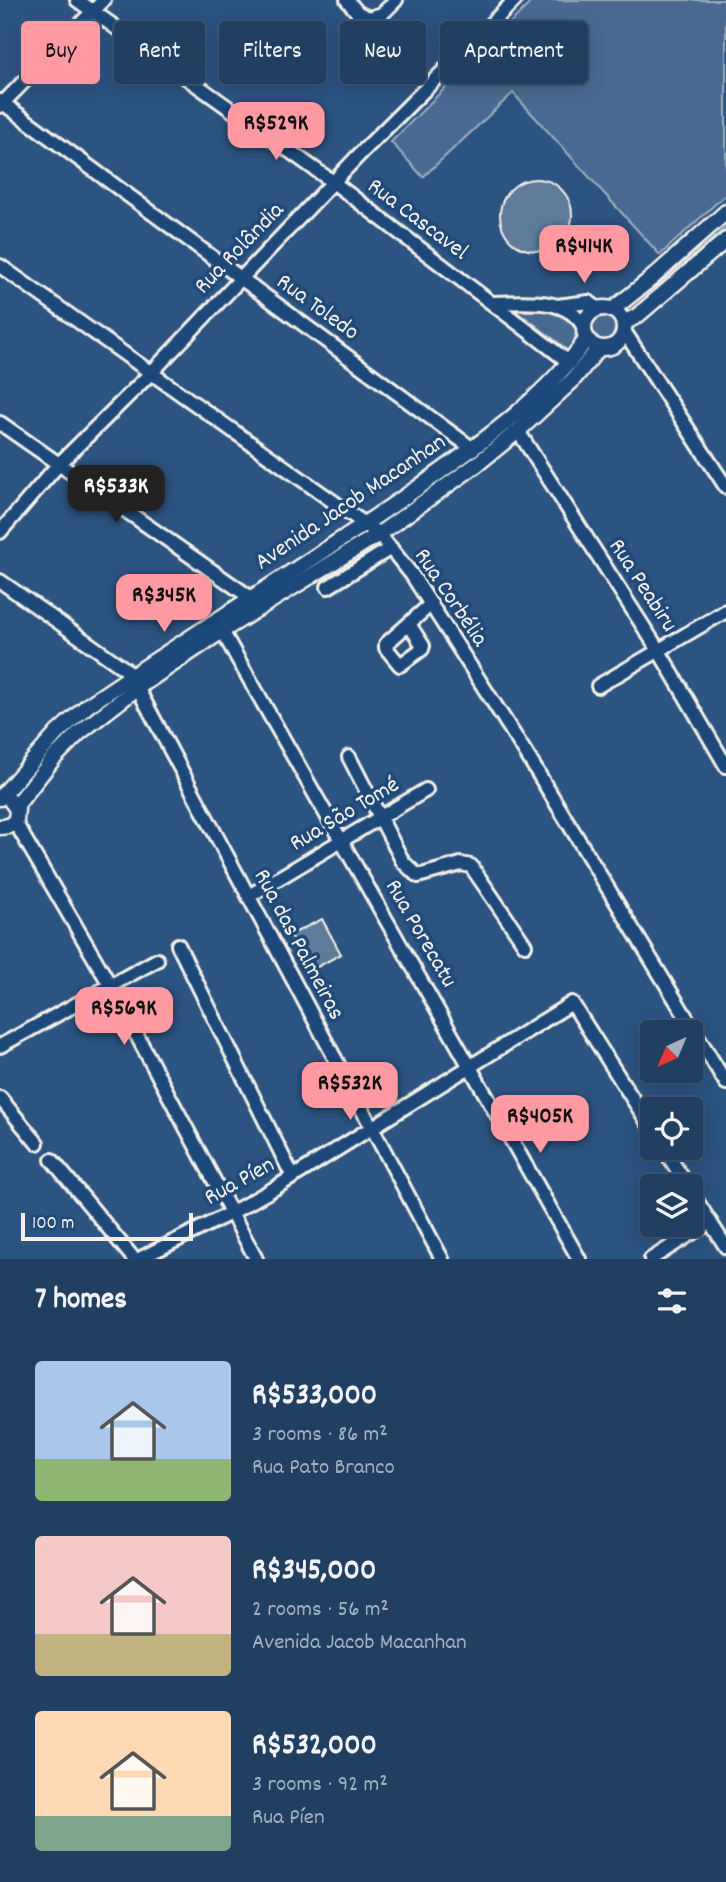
<!DOCTYPE html>
<html lang="en">
<head>
<meta charset="utf-8">
<style>
	:root { --surface:#213f61; --page:#294667; --text:#f1f3f6; --muted:#a2afbd; --line:#3e5876; --accent:#ff9aa2 }
	body { margin:0; font-family:Dekko,sans-serif; background:var(--page); color:var(--text); height:100vh; display:flex; flex-direction:column; font-size:26px; white-space:nowrap }
	* { box-sizing:border-box; margin:0 }
	p { font-size:23px; color:var(--muted) }
	.icon { flex:none; width:38px; height:38px; fill:none; stroke:currentColor; stroke-width:2; stroke-linecap:round; stroke-linejoin:round }
	.map { position:relative; height:1259px; overflow:hidden }
	.details { display:flex; flex-direction:column; background:var(--surface); flex:1 }
	.details>* { flex:none }
	.top-card { position:absolute; left:21px; top:21px; width:684px; height:63px; display:flex; gap:14px }
	.needle { width:46px; rotate:224deg }
	.buttons { position:absolute; left:640px; top:1020px; display:grid; gap:14px }
	.buttons a { display:grid; place-items:center; width:63px; height:63px; border-radius:7px; background:var(--surface); box-shadow:0 4px 18px #0003,0 0 0 2px var(--line); font-size:35px }
	.scale { position:absolute; left:21px; bottom:18px; width:172px; box-sizing:border-box; padding-left:7px; border:4px solid #f4f1e8; border-top:0; font-size:19px; line-height:24px; white-space:nowrap; color:#f4f1e8; -webkit-text-stroke:5px #1f4a7a; paint-order:stroke }
	.price { position:absolute; translate:-50% -60px; padding:0 16px; border-radius:14px; background:var(--accent); color:#111; font-size:23px; line-height:46px; filter:drop-shadow(0 2px 4px #0008) }
	.price::after { content:''; position:absolute; left:50%; top:42px; width:21px; height:16px; margin-left:-10px; background:inherit; clip-path:polygon(0 0,100% 0,50% 100%) }
	.price.on { background:#222; color:#fff }
	ul { padding:0; list-style:none }
	li { display:flex; align-items:center; gap:21px; height:175px; padding:0 35px }
	li span { display:grid; place-items:center; flex:none; width:196px; height:140px; border-radius:7px; color:#555 }
	li>.icon { margin-inline-start:auto }
	span .icon { width:84px; height:84px; fill:#fffc; stroke-width:1 }
	li b { font-size:30px }
	h2 { display:flex; justify-content:space-between; align-items:center; height:84px; padding:0 35px; font-size:30px }
	.tag { padding:0 24px; border-radius:7px; background:var(--surface); box-shadow:0 4px 18px #0003,0 0 0 2px var(--line); font-size:24px; line-height:63px }
	.tag.on { background:var(--accent); color:#111 }
	.map>svg:first-child { display:block }
	.green { fill:#496b90; stroke:#9eaebc; stroke-width:2 }
	.building { fill:#5e7b9a; stroke:#f4f1e8; stroke-width:2 }
	.lines { fill:none; stroke-linecap:round; stroke-linejoin:round }
	.minor-casing { stroke:#f4f1e8; stroke-width:18 }
	.major-casing { stroke:#f4f1e8; stroke-width:19 }
	.minor { stroke:#1f4a7a; stroke-width:12 }
	.major { stroke:#1f4a7a; stroke-width:14 }
	.labels { text-anchor:middle; dominant-baseline:central; stroke-width:7; stroke-linejoin:round; paint-order:stroke }
	.street-label { font-size:24px; fill:#f4f1e8; stroke:#1f4a7a }
</style>
</head>
<body>
<div class="map">
<svg width="726" height="1259" viewBox="0 0 726 1259">
	<rect width="100%" height="100%" fill="#2c5481"/>
	<filter id="ink" filterUnits="userSpaceOnUse"><feTurbulence type="fractalNoise" baseFrequency=".0143" numOctaves="2"/><feDisplacementMap in="SourceGraphic" scale="14" xChannelSelector="R" yChannelSelector="G"/><feConvolveMatrix kernelMatrix="1 2 1 2 8 2 1 2 1" color-interpolation-filters="sRGB"/></filter>
	<g filter="url(#ink)">
		<g class="green">
			<polygon points="533,0 726,0 726,194 660,255 513,93 423,177 391,142"/>
			<polygon points="726,227 726,232 633,315 622,306 649,292"/>
			<path d="M518,311H561L575,323C577,335 574,347 565,354L563,346L525,317L516,319L515,312Z"/>
			<circle cx="603" cy="328" r="12"/>
			<polygon points="584,349 592,353 515,426 468,464 376,525"/>
		</g>
		<g class="building">
			<circle cx="536" cy="215" r="36"/>
			<polygon points="322,919 341,954 310,971 300,959 302,957 290,935"/>
		</g>
		<g class="lines">
			<defs>
				<g id="minor">
					<polyline points="77,0 333,182 570,363"/>
					<polyline points="347,0 358,13 369,18 382,14 396,0"/>
					<polyline points="0,101 473,449"/>
					<polyline points="0,106 104,0"/>
					<polyline points="0,266 379,534 412,575 527,755 726,1083"/>
					<path d="M492,303C522,303 568,295 584,328"/>
					<polyline points="557,306 589,302 598,309"/>
					<polyline points="624,331 726,487"/>
					<polyline points="0,423 251,598"/>
					<polyline points="518,431 659,651 726,766"/>
					<polyline points="0,532 58,465 150,374 359,155 515,0"/>
					<polyline points="0,581 125,669 131,676 442,1259"/>
					<polyline points="328,587 391,548"/>
					<polyline points="409,624 423,646 422,649 400,665 386,648 386,644 431,604"/>
					<polyline points="222,631 579,1259"/>
					<polyline points="598,686 726,611"/>
					<polyline points="349,757 403,862 418,876 461,864 471,866 525,945"/>
					<polyline points="15,822 110,985 256,1259"/>
					<polyline points="249,896 426,790"/>
					<polyline points="178,945 293,1177"/>
					<polyline points="0,1046 157,960"/>
					<polyline points="0,1098 37,1143"/>
					<polyline points="663,1148 688,1186"/>
					<polyline points="52,1160 134,1259"/>
					<polyline points="691,1192 726,1247"/>
					<polyline points="139,1259 231,1213 275,1188 572,1003 653,1131"/>
					<polyline points="651,1259 710,1222"/>
				</g>
				<g id="major">
					<circle cx="604" cy="328" r="20"/>
					<polyline points="612,310 652,278 726,212"/>
					<polyline points="624,323 637,316 726,240"/>
					<path d="M0,798L57,733L87,706C195,632 308,564 416,489C475,447 547,398 587,338"/>
					<polyline points="16,806 53,759 79,733 137,688 222,631 379,534 476,465 518,431 572,381 599,348"/>
					<polyline points="0,827 9,826 16,820 17,809 11,801"/>
				</g>
			</defs>
			<use href="#minor" class="minor-casing"/>
			<use href="#major" class="major-casing"/>
			<use href="#minor" class="minor"/>
			<use href="#major" class="major"/>
		</g>
	</g>
	<g class="labels">
		<g class="street-label">
			<text transform="translate(417 220) rotate(37)">Rua Cascavel</text>
			<text transform="translate(240 249) rotate(-46)">Rua Rolândia</text>
			<text transform="translate(317 308) rotate(36)">Rua Toledo</text>
			<text transform="translate(351 503) rotate(-34)">Avenida Jacob Macanhan</text>
			<text transform="translate(642 586) rotate(57)">Rua Peabiru</text>
			<text transform="translate(450 598) rotate(56)">Rua Corbélia</text>
			<text transform="translate(345 815) rotate(-31)">Rua São Tomé</text>
			<text transform="translate(420 934) rotate(60)">Rua Porecatu</text>
			<text transform="translate(298 945) rotate(62)">Rua das Palmeiras</text>
			<text transform="translate(240 1182) rotate(-29)">Rua Píen</text>
		</g>
	</g>
</svg>
<div class="buttons">
<a><svg class="needle" viewBox="-14 -14 28 28"><path d="M0-13l5 13h-10z" fill="#e53935"/><path d="M0 13l5-13h-10z" fill="#a2afbd"/></svg></a>
<a><svg class="icon" aria-label="locate" viewBox="0 0 24 24"><circle cx="12" cy="12" r="6"/><path d="M12 2v4M12 18v4M2 12h4M18 12h4"/></svg></a>
<a><svg class="icon" aria-label="layers" viewBox="0 0 24 24"><path d="M12 4l9 5-9 5-9-5zM3 14l9 5 9-5"/></svg></a>
</div>
<div class="scale">100 m</div>
<b class="price" style="left:276px;top:162px">R$529K</b>
<b class="price" style="left:584px;top:285px">R$414K</b>
<b class="price on" style="left:116px;top:525px">R$533K</b>
<b class="price" style="left:164px;top:634px">R$345K</b>
<b class="price" style="left:124px;top:1047px">R$569K</b>
<b class="price" style="left:350px;top:1122px">R$532K</b>
<b class="price" style="left:540px;top:1155px">R$405K</b>
<div class="top-card">
<a class="tag on">Buy</a>
<a class="tag">Rent</a>
<a class="tag">Filters</a>
<a class="tag">New</a>
<a class="tag">Apartment</a>
</div>
</div>
<section class="details">
<h2>7 homes<svg class="icon" aria-label="filters" viewBox="0 0 24 24"><path d="M4 7h16M4 17h16"/><circle cx="9" cy="7" r="2"/><circle cx="15" cy="17" r="2"/></svg></h2>
<ul>
<li><span style="background:linear-gradient(#a9c7e8 70%,#8fb573 0)"><svg class="icon" aria-label="home" viewBox="0 0 24 24"><path d="M3 11l9-7 9 7M6 9v11h12V9"/></svg></span><div><b>R$533,000</b><p>3 rooms · 86 m²</p><p>Rua Pato Branco</p></div></li>
<li><span style="background:linear-gradient(#f6c9c9 70%,#c2b280 0)"><svg class="icon" aria-label="home" viewBox="0 0 24 24"><path d="M3 11l9-7 9 7M6 9v11h12V9"/></svg></span><div><b>R$345,000</b><p>2 rooms · 56 m²</p><p>Avenida Jacob Macanhan</p></div></li>
<li><span style="background:linear-gradient(#ffd9b3 75%,#7fa58c 0)"><svg class="icon" aria-label="home" viewBox="0 0 24 24"><path d="M3 11l9-7 9 7M6 9v11h12V9"/></svg></span><div><b>R$532,000</b><p>3 rooms · 92 m²</p><p>Rua Píen</p></div></li>
</ul>
</section>
</body>
</html>
